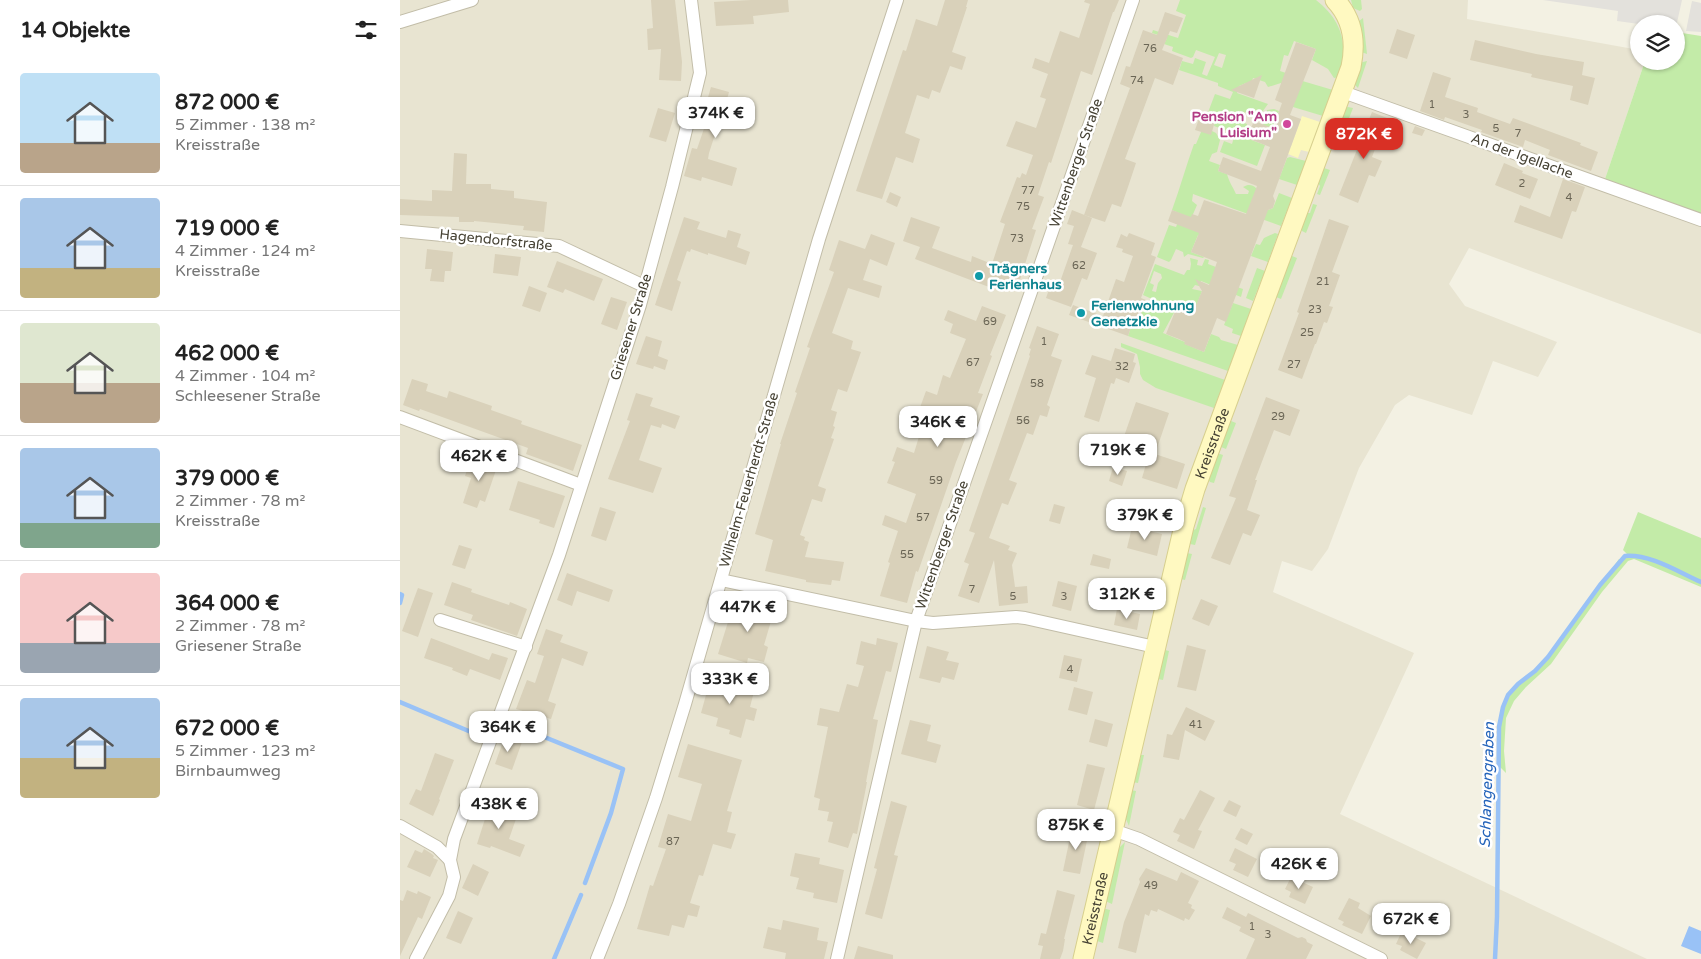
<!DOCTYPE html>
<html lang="de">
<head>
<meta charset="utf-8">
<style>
	:root { --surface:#fff; --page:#f2f2f2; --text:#222; --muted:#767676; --line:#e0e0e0; --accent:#d93025 }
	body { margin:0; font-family:"Varela Round",sans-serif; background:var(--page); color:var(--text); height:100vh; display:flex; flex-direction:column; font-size:19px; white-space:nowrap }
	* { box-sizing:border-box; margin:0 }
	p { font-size:16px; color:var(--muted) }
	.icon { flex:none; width:28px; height:28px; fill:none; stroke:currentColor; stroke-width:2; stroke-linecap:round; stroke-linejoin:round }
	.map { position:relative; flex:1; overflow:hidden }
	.details { display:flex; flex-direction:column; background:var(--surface); width:400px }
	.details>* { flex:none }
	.buttons { position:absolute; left:1230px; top:15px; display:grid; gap:10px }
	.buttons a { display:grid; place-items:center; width:55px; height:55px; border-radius:50%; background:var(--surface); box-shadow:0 1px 4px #0004; font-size:25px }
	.price { position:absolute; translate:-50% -42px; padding:0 11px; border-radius:10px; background:#fff; color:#222; font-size:16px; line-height:32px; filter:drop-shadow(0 1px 2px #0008) }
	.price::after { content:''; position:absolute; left:50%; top:30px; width:15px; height:11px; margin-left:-8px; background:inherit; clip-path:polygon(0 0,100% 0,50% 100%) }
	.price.active { background:var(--accent); color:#fff }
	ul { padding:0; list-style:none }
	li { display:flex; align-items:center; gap:15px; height:125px; padding:0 20px }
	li+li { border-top:1px solid var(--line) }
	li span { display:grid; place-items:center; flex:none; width:140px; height:100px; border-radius:5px; color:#555 }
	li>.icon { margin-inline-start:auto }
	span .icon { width:60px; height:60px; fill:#fffc; stroke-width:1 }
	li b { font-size:21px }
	h2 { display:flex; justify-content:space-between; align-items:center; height:60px; padding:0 20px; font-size:21px }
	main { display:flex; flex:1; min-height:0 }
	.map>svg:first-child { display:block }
	.residential { fill:#e8e4d1 }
	.green { fill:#c3eba8; fill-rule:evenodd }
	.sand { fill:#fcf8ba }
	.parking { fill:#e3e1dc }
	.water { fill:#99c2f6 }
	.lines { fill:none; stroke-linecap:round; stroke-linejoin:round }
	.stream { stroke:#99c2f6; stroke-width:4.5 }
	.building { fill:#d9d1ba }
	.minor-casing { stroke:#c2bda8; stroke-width:14 }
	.secondary-casing { stroke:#d7cf8e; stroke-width:21 }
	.minor { stroke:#fff; stroke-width:12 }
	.secondary { stroke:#fff9c1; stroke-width:19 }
	.hotel-dot { fill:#d1479c; stroke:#fff; stroke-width:2 }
	.culture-dot { fill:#0f9aa8; stroke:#fff; stroke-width:2 }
	.labels { text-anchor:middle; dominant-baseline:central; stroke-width:5; stroke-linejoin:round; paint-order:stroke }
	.number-label { font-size:11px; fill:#6a6555 }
	.hotel-label { font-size:14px; font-weight:bold; fill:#b23c85; stroke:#fff; text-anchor:end }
	.street-label { font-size:14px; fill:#454133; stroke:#fff }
	.culture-label { font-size:14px; font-weight:bold; fill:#0d838f; stroke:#fff; text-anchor:start }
	.water-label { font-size:15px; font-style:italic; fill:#2464ba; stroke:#fff }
</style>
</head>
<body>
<main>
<section class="details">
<h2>14 Objekte<svg class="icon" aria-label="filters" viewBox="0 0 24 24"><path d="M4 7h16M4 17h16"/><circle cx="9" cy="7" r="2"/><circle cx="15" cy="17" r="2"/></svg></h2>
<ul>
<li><span style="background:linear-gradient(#bfe0f5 70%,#b9a48a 0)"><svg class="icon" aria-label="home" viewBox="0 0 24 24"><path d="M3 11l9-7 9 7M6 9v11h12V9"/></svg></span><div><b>872 000 €</b><p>5 Zimmer · 138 m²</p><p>Kreisstraße</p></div></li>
<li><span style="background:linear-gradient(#a9c7e8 70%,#c2b280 0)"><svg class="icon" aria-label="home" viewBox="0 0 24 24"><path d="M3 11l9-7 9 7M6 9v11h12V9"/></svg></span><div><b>719 000 €</b><p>4 Zimmer · 124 m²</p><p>Kreisstraße</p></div></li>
<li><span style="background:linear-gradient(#dfe7d0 60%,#b9a48a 0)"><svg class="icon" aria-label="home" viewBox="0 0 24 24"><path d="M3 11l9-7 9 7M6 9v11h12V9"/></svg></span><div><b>462 000 €</b><p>4 Zimmer · 104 m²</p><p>Schleesener Straße</p></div></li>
<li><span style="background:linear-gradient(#a9c7e8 75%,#7fa58c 0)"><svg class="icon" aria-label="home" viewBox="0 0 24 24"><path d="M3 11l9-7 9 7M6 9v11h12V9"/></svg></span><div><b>379 000 €</b><p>2 Zimmer · 78 m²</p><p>Kreisstraße</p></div></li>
<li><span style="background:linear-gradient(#f6c9c9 70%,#9aa5b1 0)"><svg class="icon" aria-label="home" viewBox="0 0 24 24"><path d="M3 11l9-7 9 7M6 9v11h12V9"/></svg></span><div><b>364 000 €</b><p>2 Zimmer · 78 m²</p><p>Griesener Straße</p></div></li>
<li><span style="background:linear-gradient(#a9c7e8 60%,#c2b280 0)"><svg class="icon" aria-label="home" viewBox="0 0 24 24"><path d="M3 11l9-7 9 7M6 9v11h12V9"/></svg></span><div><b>672 000 €</b><p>5 Zimmer · 123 m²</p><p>Birnbaumweg</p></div></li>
</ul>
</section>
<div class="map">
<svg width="1301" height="959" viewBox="0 0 1301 959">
	<rect width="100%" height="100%" fill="#f3f1e3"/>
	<polygon class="residential" points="0,0 1068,0 1067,19 1239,50 1239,61 1245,61 1205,179 1301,214 1301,334 1069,248 1049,284 1065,306 1157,342 1138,377 1093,361 1072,415 1009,395 995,405 959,468 928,549 912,571 882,561 873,592 1014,653 940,814 1247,959 0,959"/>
	<g class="green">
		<path d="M780,0H916C942,20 949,45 939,77L934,78L928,69L912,60L916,49L894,41L888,56L884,55L880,71L895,76L899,80L933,90L923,116L893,107L881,83L868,87L865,82L853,78L851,85L846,83L839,86L837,93L868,104L860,115L854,116L845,112L842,122L847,124V126L851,128L850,131L836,125L833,133L814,126L816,118L807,115L815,94L830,99L833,92L818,86V83L779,70L782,61L793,64L795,58L806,62L802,74L807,76L815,57L796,50L793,57L791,58L772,51L773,47L764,44L767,38L752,33L753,30L778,38L786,15L776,11ZM819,53L826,55L822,68L814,65Z"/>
		<polygon points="951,0 961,0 962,9 960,11 953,8"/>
		<polygon points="963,18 967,54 961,52 958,22"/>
		<polygon points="1276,32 1301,36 1301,214 1205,179 1245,61 1276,61"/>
		<polygon points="967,61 958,88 954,84 959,63"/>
		<polygon points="948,107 953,108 943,134 940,133 937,128 945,108"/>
		<polygon points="874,109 879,111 872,130 863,125 867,110"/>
		<path d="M812,131L816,133L820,140L817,152L812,154L809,161L820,165L818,171L827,174C829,182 833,187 836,194H848L849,191L843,187C857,178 863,200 868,210L873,208L879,193L892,198L881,226L793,194L792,201L797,205L787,228L799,216L813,241L798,235L791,252L804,257L803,258L788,254L784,257L783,252L776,249L771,260L769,262L757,257L769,225L776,227L781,214L772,210C780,188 786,166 794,144H796L801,132Z"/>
		<polygon points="835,134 865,145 857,166 820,152 824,141 832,144"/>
		<polygon points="890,157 906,161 897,185 879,179 887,158"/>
		<polygon points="924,168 930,170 920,195 917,194 920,186 917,181 921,170"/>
		<polygon points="913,204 917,205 906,233 902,231 900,227 905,213 910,213"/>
		<polygon points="875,233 878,234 868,262 851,256 856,244 860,245 864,238"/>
		<polygon points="892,256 897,258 881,299 876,297 875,294 889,257"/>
		<path d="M790,258L798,260L797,265L802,266L805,259L809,260L808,264L816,267L819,281L843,289L841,297L801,281L799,286L795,285L792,289L802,291L793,315L776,309L763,333L785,342V344L804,352L811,334L819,337L821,340L838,345L828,371L728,336L732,324L745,303L753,309L759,310L761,303L743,295L755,264L784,275L787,270H790L791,264ZM754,271L761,274L762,278L758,283L756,292L752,291L754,285L750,283Z"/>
		<polygon points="857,268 865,271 853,301 846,298"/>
		<polygon points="833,303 851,309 841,336 832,333 833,329 824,325"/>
		<polygon points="721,343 825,380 814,408 756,388 743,380 740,374 740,367 737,354 721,347"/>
		<polygon points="831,421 836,423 826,449 821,447 819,444 828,422"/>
		<polygon points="820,454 823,455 814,483 810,482 807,477 815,455"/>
		<polygon points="803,507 806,508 795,545 790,544 787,541 791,531 796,529"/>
		<polygon points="1238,512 1301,538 1301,587 1234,559 1228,561 1202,592 1151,664 1126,687 1114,701 1106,718 1104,751 1106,773 1098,765 1099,727 1108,695 1118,684 1135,671 1148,657 1219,559 1223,560 1227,554 1223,550"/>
		<polygon points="787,553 792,554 785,580 781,579 779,577"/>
		<polygon points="765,650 769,651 763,680 758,679"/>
		<polygon points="741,755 744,755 738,783 732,782 731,777 737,773"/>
		<polygon points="731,790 736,791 729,826 725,817"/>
		<polygon points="725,842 712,904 703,900 717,850"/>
		<polygon points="706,909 710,910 703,943 697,941 695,938 701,910"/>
	</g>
	<polygon class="sand" points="902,116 920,122 909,152 901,150 898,158 883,152 891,146"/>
	<g class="parking">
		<polygon points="1143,0 1282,0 1276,27 1276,24 1239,24 1217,21 1218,11"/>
		<polygon points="1292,1 1301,3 1301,32 1286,31"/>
	</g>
	<polygon class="water" points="1289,926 1301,931 1301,954 1281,946"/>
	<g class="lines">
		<g class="stream">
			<polyline points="0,594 2,595 0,603"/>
			<polyline points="0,702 71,732"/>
			<polyline points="110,723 223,769 211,813 185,883"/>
			<polyline points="154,959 181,895"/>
			<path d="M1095,959L1097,917L1099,727L1103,707L1108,695L1118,684L1135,671L1148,657L1200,585L1225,556C1251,554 1278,572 1301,582"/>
		</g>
	</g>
	<g class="building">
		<polygon points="251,0 275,0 282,62 281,81 259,80 261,49 248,50 247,29 253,28"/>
		<polygon points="351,0 388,0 389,12 353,16 354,24 316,26 314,2"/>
		<polygon points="545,0 568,0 566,7 567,7 552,52 566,57 562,70 550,66 540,93 532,90 529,99 517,95 505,133 520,139 513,163 496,157 482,199 456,191 503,50 506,51 516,19 537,26"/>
		<polygon points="685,0 719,0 714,12 713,12 692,75 681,71 651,163 649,162 638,195 644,197 632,229 636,230 617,289 591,279 589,287 515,259 520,247 503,241 511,217 540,227 532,248 571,262 572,256 592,264 605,224 600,222 617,177 620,178 622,173 626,175 633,155 606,146 616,121 636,128 646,99 640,97 648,74 632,68 635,58 649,63 660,31 679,38 690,4 684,2"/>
		<polygon points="765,12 783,18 777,33 770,31 762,50 783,58 773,85 755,78 725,159 736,163 728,187 721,207 712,204 705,222 684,215 730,88 720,84 726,66 730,67 743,30 757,35"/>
		<polygon points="997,29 1015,35 1007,59 989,53"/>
		<polygon points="1075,40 1136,54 1184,62 1182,75 1195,78 1188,105 1170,100 1173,86 1131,77 1132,74 1070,60"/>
		<polygon points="896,42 916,49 890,115 901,119 873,196 875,201 873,208 868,210 826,322 817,318 804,352 784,344 785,342 779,339 766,334 776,309 792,315 802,291 795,279 809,285 817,262 791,252 799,233 768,221 772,210 791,217 792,214 798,216 804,200 846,214 857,186 818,171 823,157 861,171 870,147 847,138 854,121 873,128 882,103 875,100"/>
		<polygon points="1033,72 1051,78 1045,97 1078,108 1077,112 1110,124 1113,118 1181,143 1180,145 1198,152 1191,171 1148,155 1150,150 1125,140 1123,147 1081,132 1082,130 1045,117 1044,120 1020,111"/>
		<polygon points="862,75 854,98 831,90"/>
		<polygon points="311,87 329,92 327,99 355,107 350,122 322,113 309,153 308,159 337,168 332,186 302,177 301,181 284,176 292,148 297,149 308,117 303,115"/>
		<polygon points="258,108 275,113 266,142 249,137"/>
		<polygon points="972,112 987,118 972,157 982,161 975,177 969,175 958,203 939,195"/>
		<polygon points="801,113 816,118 811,135 795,130"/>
		<polygon points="1015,126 1025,130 1022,136 1012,133"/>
		<polygon points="54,153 67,154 66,184 91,184 91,189 114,191 114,198 147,202 144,232 123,230 124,226 74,221 74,222 59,222 59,217 0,215 0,199 32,201 32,190 52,191"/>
		<polygon points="1104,163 1123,171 1122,173 1138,179 1130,199 1095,185"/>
		<polygon points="1163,179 1185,187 1176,212 1172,211 1162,239 1114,222 1120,205 1150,217"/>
		<polygon points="490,192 501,197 497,207 486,202"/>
		<polygon points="672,210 692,218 681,247 697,253 687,280 682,278 671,307 646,298 652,281 657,283 658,281 660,282 673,245 668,244 674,226 667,224"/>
		<polygon points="284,217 300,222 297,229 326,238 328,230 341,234 337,247 350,252 346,265 308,253 308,255 291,249 290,252 287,251 277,280 281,282 272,311 255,305"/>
		<polygon points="929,219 949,226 932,272 940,275 929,306 933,307 927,323 924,322 916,344 915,344 902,379 878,370 899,313 897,312"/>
		<polygon points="729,233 755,243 751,255 756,257 741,298 746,300 737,326 732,324 728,336 669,315 673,305 703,316 716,279 724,282 733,256 722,252 723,249 716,247 721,234 727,237"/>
		<polygon points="471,234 495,243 487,266 470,259 463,280 482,286 479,298 448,288 432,333 453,341 451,349 461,352 447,392 438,389 431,410 437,412 433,426 435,427 431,438 434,439 418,486 426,489 422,502 412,499 400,535 405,537 404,540 409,542 405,557 444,562 440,581 432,580 431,585 406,582 406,580 365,571 373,540 355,534 381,444 380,444 397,393 395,392 410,348 407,347 434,272 429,270 439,240 465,249"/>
		<polygon points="27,249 53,252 51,271 45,271 44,282 30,281 32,269 25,269"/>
		<polygon points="95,254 121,257 118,276 93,273"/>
		<polygon points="157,261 203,279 194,301 165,289 163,293 147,287"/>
		<polygon points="129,286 147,293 140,312 122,306"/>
		<polygon points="211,297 227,302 217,330 201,324"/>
		<polygon points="582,306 606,315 590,355 592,356 578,393 583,394 556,462 518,572 516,571 507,603 480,596 490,563 488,562 498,531 482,525 485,515 506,523 516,494 487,483 495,462 492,461 497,447 514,453 521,430 511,426 516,412 518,413 526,391 537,395 543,375 550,378 566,339 550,333 553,324 544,320 548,310 576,321"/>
		<polygon points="637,326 659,334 651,356 662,360 647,405 650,407 647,417 640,415 633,435 627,433 609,480 617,483 608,505 602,503 589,538 610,546 608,550 617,553 612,565 615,587 627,586 628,603 599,606 594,560 579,603 558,596 569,564 564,562 575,533 569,531 630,356 629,355 631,349 629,348"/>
		<polygon points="246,336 262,341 258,356 268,360 265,370 254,366 253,369 236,364"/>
		<polygon points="715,348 735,354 733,362 736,363 729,383 716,378 714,384 711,383 699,422 684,417 696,378 685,374 692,355 711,361"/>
		<polygon points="12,379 28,384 26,391 47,398 49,391 92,406 91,410 122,421 121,424 182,445 173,471 126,454 128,448 20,409 19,411 3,405"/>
		<polygon points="236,393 253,398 250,406 280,416 275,429 262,424 261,428 251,425 239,460 262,468 253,493 208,479 230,421 227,420"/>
		<polygon points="866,397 900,410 890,436 874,430 855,480 857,480 847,510 860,515 851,536 843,533 830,565 811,558 836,498 829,496"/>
		<polygon points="736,402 769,413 755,454 785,464 777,489 742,478 749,454 721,445"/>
		<polygon points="71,458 97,467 85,502 80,500 77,508 63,503 71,478 65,476"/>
		<polygon points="713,467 727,471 722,486 709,481"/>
		<polygon points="118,481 165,496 154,528 139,523 140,520 109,510"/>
		<polygon points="654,504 665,507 660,524 649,521"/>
		<polygon points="200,507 216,512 206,541 191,536"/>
		<polygon points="732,527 762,534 757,556 727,548"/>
		<polygon points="59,545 72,549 65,569 52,565"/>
		<polygon points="693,554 711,559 709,569 690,565"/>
		<polygon points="167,573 213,590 209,602 177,591 172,606 157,600"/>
		<polygon points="658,581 677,586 671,611 652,606"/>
		<polygon points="52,582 72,589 71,592 109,605 110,602 127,609 117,636 71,620 73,615 44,605"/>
		<polygon points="18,588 33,593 18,637 2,631"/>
		<polygon points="361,599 376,604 364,645 368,647 364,662 348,658 347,663 318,654 333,606 356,613"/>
		<polygon points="801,599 818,606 809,626 792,619"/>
		<polygon points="717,609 740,614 737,630 714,625"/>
		<polygon points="146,629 163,635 160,642 188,652 183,666 162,658 148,701 156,704 151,719 116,709 127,680 135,683 144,656 137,654"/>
		<polygon points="31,638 89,660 92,653 108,658 100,680 70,669 67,676 52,670 53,668 24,658"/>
		<polygon points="477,638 498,643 491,672 486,671 473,719 478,720 466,782 467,782 457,834 453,833 448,848 428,842 433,822 427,821 429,812 418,810 420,799 414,797 428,727 417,725 420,708 439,712 447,684 458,687 464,666 456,664 461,641 476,645"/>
		<polygon points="787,645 806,650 796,691 777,687"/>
		<polygon points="527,646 549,652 546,660 559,663 554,680 542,677 540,683 519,678"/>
		<polygon points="664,655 682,659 677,682 659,678"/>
		<polygon points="311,677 342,685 343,681 356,684 350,707 357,709 354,721 346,719 341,738 329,734 330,730 316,726 318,718 301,713"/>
		<polygon points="674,687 693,692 687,715 668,710"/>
		<polygon points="786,707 815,721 805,741 785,730 779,760 763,757 767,734 772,735"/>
		<polygon points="695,719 713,724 707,747 689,742"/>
		<polygon points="510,720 531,725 527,741 541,745 536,763 501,754"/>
		<polygon points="105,736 122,742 112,770 95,764"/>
		<polygon points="288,744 342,760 327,811 332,812 327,832 336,834 331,849 313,844 303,876 299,875 290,903 300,906 297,917 288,915 284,928 272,925 269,936 237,929 250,885 253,886 266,849 258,847 268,814 291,821 302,784 278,777"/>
		<polygon points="35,753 54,760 39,799 40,800 33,816 9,804 16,789 21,791"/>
		<polygon points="687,764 705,768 694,810 677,805"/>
		<polygon points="800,790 815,798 798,830 802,831 794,849 777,841 780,835 773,832 780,818 784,820"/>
		<polygon points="92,797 108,803 103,815 116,819 109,839 125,845 120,857 91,846 90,848 77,844"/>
		<polygon points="829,800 841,806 836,817 823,811"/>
		<polygon points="491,801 507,806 494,855 498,856 482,919 465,914 477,869 474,868"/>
		<polygon points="672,828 689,831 680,874 663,871"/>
		<polygon points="841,828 853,834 847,845 835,839"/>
		<polygon points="835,848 857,859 848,877 833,870 836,864 829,861"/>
		<polygon points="24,849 32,854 34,856 33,858 38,860 30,877 7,867 15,850 22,853"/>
		<polygon points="395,853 420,858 419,864 444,870 437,903 413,898 414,893 396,889 399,878 390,876"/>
		<polygon points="73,864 89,872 78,896 62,888"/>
		<polygon points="746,868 777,881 781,872 799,881 788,903 792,905 791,908 795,910 789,920 785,918 784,921 758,909 757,912 751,910 749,916 745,914 736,953 718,948 724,922 740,882 739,879"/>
		<polygon points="891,877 913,887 905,904 889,897 891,892 885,889"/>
		<polygon points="7,890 17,894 18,891 31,897 22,919 18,917 0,956 0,900 3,901"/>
		<polygon points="657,890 675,895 664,939 665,939 663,951 660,959 640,959 643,946 638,945 641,933 646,934"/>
		<polygon points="949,898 960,903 958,908 971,916 962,934 942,925 944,922 938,919"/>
		<polygon points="827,907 846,917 848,913 898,938 902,937 906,939 907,942 913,945 906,959 846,959 855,939 839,931 841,927 822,918"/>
		<polygon points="58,911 73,918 61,944 46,938"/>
		<polygon points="383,920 419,928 417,940 428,942 424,959 385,959 386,953 363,948 368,927 381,930"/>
		<polygon points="1002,931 1026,943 1017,959 1000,950 1002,946 996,944"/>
		<polygon points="458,946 493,955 493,959 454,959"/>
	</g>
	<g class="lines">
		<defs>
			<g id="minor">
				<polyline points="0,22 72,0"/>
				<polyline points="943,92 1301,220"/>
				<polyline points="0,231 159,246 244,286"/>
				<polyline points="0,417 181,485"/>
				<polyline points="321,580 516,621 533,623 616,617 625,618 755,647"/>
				<polyline points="40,620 126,647"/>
				<polyline points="0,826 37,847 50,860"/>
				<polyline points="713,830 739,839 981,959"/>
				<polyline points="16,959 49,896 54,877 50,860 54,839 159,555 240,305 272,187 300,73 291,0"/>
				<polyline points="197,959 219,904 256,798 285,704 419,239 497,0"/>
				<polyline points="437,959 516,621 733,0"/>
			</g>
			<g id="secondary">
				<path id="s1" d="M683,959L784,526L795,489L951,67C956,43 953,19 935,0"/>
			</g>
		</defs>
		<use href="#minor" class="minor-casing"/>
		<use href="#secondary" class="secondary-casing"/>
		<use href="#minor" class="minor"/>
		<use href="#secondary" class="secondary"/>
	</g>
	<circle class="hotel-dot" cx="887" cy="124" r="5"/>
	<g class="culture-dot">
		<circle cx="579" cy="276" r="5"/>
		<circle cx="681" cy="313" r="5"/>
	</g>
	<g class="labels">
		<g class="number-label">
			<text x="750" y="48">76</text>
			<text x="737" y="80">74</text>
			<text x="1032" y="104">1</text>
			<text x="1066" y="114">3</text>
			<text x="1096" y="128">5</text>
			<text x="1118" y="133">7</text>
			<text x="1122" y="183">2</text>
			<text x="628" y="190">77</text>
			<text x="1169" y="197">4</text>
			<text x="623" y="206">75</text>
			<text x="617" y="238">73</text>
			<text x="679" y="265">62</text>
			<text x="923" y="281">21</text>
			<text x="915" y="309">23</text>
			<text x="590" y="321">69</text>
			<text x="907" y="332">25</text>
			<text x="644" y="341">1</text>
			<text x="573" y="362">67</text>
			<text x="894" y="364">27</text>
			<text x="722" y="366">32</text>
			<text x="637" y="383">58</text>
			<text x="878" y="416">29</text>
			<text x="623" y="420">56</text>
			<text x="536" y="480">59</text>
			<text x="523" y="517">57</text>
			<text x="507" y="554">55</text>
			<text x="572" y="589">7</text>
			<text x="613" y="596">5</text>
			<text x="664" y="596">3</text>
			<text x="670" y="669">4</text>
			<text x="796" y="724">41</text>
			<text x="273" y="841">87</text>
			<text x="751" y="885">49</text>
			<text x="852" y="926">1</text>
			<text x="868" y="934">3</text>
		</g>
		<g class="hotel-label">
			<text x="877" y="116">Pension "Am<tspan x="877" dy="16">Luisium"</tspan></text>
		</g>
		<g class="street-label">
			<text transform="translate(1122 156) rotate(20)">An der Igellache</text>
			<text transform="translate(676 163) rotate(-71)">Wittenberger Straße</text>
			<text transform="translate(96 240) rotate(6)">Hagendorfstraße</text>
			<text transform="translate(231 327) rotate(-73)">Griesener Straße</text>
			<text stroke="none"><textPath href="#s1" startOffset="532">Kreisstraße</textPath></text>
			<text transform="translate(349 480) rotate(-74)">Wilhelm-Feuerherdt-Straße</text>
			<text transform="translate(542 545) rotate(-71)">Wittenberger Straße</text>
			<text stroke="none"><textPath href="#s1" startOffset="52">Kreisstraße</textPath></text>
		</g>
		<g class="culture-label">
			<text x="589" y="268">Trägners<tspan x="589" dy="16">Ferienhaus</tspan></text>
			<text x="691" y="305">Ferienwohnung<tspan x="691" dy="16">Genetzkie</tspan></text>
		</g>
		<g class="water-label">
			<text transform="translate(1087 785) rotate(-88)">Schlangengraben</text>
		</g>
	</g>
</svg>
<div class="buttons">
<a><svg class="icon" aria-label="layers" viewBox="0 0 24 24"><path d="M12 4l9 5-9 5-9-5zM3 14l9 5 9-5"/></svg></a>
</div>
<b class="price" style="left:316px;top:139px">374K €</b>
<b class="price active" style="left:964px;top:160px">872K €</b>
<b class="price" style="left:538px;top:448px">346K €</b>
<b class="price" style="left:718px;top:476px">719K €</b>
<b class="price" style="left:79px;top:482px">462K €</b>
<b class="price" style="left:745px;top:541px">379K €</b>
<b class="price" style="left:727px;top:620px">312K €</b>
<b class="price" style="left:348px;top:633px">447K €</b>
<b class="price" style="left:330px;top:705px">333K €</b>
<b class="price" style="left:108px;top:753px">364K €</b>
<b class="price" style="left:99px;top:830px">438K €</b>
<b class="price" style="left:676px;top:851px">875K €</b>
<b class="price" style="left:899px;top:890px">426K €</b>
<b class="price" style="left:1011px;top:945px">672K €</b>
</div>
</main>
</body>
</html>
